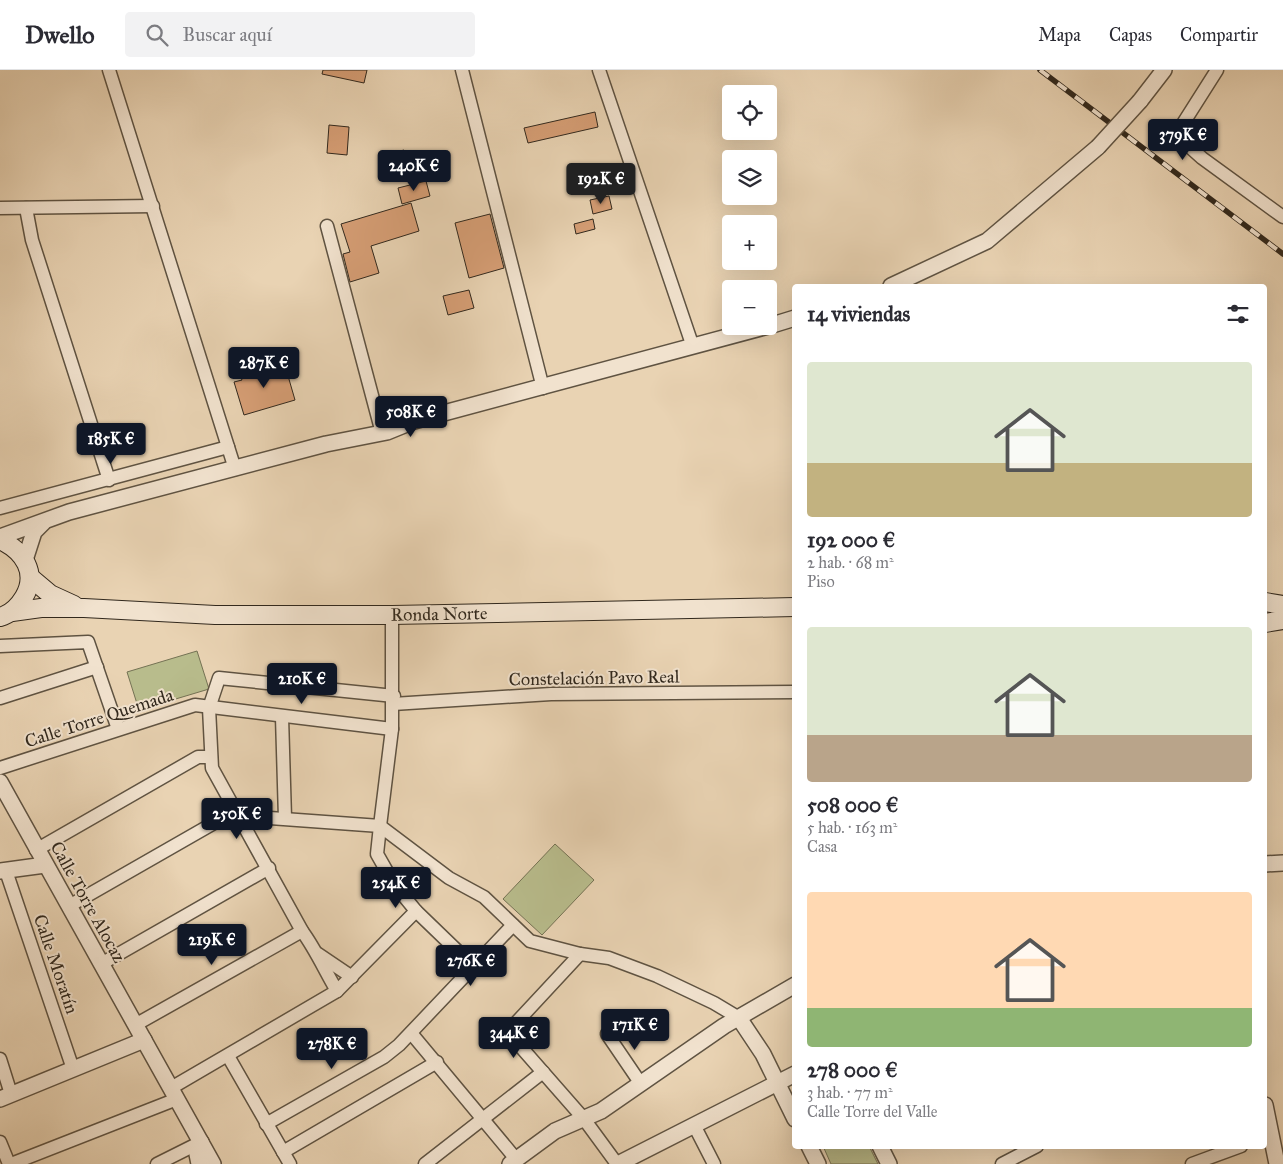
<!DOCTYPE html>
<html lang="es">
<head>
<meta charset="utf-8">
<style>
	:root { --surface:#fff; --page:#f2f2f3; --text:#2b2b33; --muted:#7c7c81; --line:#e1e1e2; --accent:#111827 }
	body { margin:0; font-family:"IM FELL Great Primer",serif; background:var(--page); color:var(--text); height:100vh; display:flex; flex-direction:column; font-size:19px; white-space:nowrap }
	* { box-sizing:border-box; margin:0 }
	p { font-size:16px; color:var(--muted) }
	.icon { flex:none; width:28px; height:28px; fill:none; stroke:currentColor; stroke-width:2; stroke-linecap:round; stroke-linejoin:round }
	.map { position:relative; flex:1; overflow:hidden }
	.side { position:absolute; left:792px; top:214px; width:475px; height:865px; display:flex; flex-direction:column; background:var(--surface); border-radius:5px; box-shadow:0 5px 20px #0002 }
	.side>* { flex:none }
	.tools { position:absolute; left:722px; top:15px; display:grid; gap:10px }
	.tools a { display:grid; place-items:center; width:55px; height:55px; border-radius:5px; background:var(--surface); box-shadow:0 5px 20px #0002; font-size:25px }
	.price { position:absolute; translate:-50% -42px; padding:0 11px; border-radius:5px; background:var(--accent); color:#fff; font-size:16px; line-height:32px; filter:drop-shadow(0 1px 2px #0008) }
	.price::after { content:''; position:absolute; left:50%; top:30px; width:15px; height:11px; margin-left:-8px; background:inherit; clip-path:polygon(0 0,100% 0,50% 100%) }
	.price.on { background:#222; color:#fff }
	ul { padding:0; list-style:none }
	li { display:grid; align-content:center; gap:10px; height:265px; padding:0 15px }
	li span { display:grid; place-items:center; height:155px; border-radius:5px; color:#555 }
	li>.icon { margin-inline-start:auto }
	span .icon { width:90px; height:90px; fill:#fffc; stroke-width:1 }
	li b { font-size:21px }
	h2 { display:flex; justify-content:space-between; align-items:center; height:60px; padding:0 15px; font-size:21px }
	header { display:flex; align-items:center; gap:30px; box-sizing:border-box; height:70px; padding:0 25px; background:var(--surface); border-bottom:1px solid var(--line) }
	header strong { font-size:24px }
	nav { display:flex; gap:28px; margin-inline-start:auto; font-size:18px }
	.search { width:350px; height:45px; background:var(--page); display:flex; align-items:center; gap:12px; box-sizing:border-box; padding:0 18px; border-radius:5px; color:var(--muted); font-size:19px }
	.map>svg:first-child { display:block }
	.green { fill:#b8bc8c; stroke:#747254 }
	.building { fill:#d69e75; stroke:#31281d }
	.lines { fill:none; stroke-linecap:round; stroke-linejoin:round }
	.minor-casing { stroke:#5f5342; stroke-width:15 }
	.tertiary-casing { stroke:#5f5342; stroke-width:18 }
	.secondary-casing { stroke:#31281d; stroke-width:20 }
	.minor { stroke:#f1e2ce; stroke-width:12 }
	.tertiary { stroke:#f1e2ce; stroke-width:15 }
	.secondary { stroke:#f1e2ce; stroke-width:18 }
	.rail-casing { stroke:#31281d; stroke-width:5.5 }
	.rail { stroke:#f1e2ce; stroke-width:4; stroke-dasharray:11; stroke-linecap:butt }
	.tertiary-bridge-casing { stroke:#5f5342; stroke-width:18; stroke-linecap:butt }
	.tertiary-bridge { stroke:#f1e2ce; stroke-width:15 }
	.labels { text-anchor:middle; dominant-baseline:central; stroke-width:4; stroke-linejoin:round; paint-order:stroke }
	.street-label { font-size:18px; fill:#31281d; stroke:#f1e2ce }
</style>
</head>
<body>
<header>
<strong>Dwello</strong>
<div class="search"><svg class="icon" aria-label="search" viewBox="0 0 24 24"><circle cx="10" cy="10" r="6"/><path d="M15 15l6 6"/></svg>Buscar aquí</div>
<nav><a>Mapa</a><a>Capas</a><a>Compartir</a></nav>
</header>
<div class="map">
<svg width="1283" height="1094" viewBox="0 0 1283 1094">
	<rect width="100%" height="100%" fill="#e9d3b3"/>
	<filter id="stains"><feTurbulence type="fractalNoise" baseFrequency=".004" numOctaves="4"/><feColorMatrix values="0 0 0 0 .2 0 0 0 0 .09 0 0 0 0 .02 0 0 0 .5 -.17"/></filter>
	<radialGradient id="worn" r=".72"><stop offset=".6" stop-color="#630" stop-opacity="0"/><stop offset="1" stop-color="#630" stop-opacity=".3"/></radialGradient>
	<g class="green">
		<polygon points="197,581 209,619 139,640 127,602"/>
		<polygon points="555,774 594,810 542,865 503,829"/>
		<polygon points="823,1076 869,1076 878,1094 831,1094"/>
	</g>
	<g class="building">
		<polygon points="323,0 367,0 364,13 322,4"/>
		<polygon points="595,42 598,57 528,73 524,58"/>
		<polygon points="329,55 349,57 347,85 327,83"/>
		<polygon points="404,80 406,91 391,95 388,84"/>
		<polygon points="426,111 430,126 402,134 398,118"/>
		<polygon points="609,126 612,139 593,144 590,130"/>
		<polygon points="411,133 419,161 371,176 379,203 350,212 343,184 350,182 341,154"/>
		<polygon points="490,144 504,198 469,208 455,153"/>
		<polygon points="593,149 595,159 576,164 574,154"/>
		<polygon points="469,220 474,238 448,245 443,226"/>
		<polygon points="284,292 295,330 244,345 234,312 242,310 240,305"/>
	</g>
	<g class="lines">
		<defs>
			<g id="minor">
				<polyline points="109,0 235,399"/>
				<polyline points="462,0 543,318"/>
				<polyline points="599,0 693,277"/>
				<polyline points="1217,0 1184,52 1181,61 1182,70 1202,88 1283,147"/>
				<polyline points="0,138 153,136"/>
				<polyline points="26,138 32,170 109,410"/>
				<polyline points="327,156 382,363"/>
				<polyline points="0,438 228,377"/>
				<polyline points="0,576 88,572 118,659"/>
				<polyline points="0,628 97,597"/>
				<polyline points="393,634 551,624 795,622"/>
				<polyline points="282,647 285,748"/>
				<polyline points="0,698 195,635 392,659"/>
				<polyline points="244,754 256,747 380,756 392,659 392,545"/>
				<polyline points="380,756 449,808 484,827 530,871 580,884 609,888 657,906 714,933 739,948"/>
				<polyline points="380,756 377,784 394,814 416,841 473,896"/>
				<polyline points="36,780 198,687 211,687"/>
				<polyline points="6,801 73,999"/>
				<polyline points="69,836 235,741"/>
				<polyline points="318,884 352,907"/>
				<polyline points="580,884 514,955 513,968 584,1049 617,1094"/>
				<polyline points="101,894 269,798"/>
				<path d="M337,921C325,901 316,880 302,861L212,698L209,638L219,608L394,626"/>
				<polyline points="135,955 302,861"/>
				<polyline points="411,963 516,1089"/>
				<polyline points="607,964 641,1014"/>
				<polyline points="228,986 290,1094"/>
				<polyline points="0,989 11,1024"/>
				<polyline points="171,1018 337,921 416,841"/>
				<polyline points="266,1054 384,987 399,975 513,855"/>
				<polyline points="694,1055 714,1094"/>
				<polyline points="0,1072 9,1094"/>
				<polyline points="283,1082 437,992"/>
				<polyline points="11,1094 177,1029"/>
				<polyline points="157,1094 201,1072"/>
				<polyline points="425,1094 543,1002"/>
				<polyline points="1002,1094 1037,1076"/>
				<polyline points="1192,1094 1241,1076"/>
			</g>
			<g id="tertiary">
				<polyline points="1140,31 1164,0"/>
				<polyline points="891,216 987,171 1098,77"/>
				<polyline points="769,256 795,248"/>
				<polyline points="0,467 69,442 326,374 387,362 414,351 768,256"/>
				<polyline points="25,490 34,462 43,453"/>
				<polyline points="0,712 213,1094"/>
				<polyline points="1265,794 1283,793"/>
				<polyline points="0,801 45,795"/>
				<polyline points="739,948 763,984 795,1049"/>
				<polyline points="0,1029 144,970"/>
				<polyline points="1265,1035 1277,1094"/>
				<polyline points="809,1076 818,1094"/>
				<polyline points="880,1076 889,1094"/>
				<polyline points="199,1094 197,1084 201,1072"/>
				<polyline points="510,1094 555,1061 601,1041 724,956 795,915"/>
				<polyline points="618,1094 795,1004"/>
			</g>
			<g id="secondary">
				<path d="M0,470C24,481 38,503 24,527C18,537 11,544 0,547"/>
				<polyline points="31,508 50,524 74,535"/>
				<polyline points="1265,532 1283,535"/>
				<polyline points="12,542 41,538 84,538 215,545 392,545 795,537"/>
				<polyline points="1265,553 1283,550"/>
			</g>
		</defs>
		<use href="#minor" class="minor-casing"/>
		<use href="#tertiary" class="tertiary-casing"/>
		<use href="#secondary" class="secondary-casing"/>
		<use href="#minor" class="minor"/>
		<use href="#tertiary" class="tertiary"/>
		<use href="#secondary" class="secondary"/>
		<defs>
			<polyline id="rail" points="1040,0 1283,184"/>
		</defs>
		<use href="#rail" class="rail-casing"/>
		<use href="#rail" class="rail"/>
		<defs>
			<polyline id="tertiary-bridge" points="1098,77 1140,31"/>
		</defs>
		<use href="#tertiary-bridge" class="tertiary-bridge-casing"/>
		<use href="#tertiary-bridge" class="tertiary-bridge"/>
	</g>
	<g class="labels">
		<g class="street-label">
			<text transform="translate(439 544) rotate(-1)">Ronda Norte</text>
			<text transform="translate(594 608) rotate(-1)">Constelación Pavo Real</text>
			<text transform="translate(99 648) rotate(-18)">Calle Torre Quemada</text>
			<text transform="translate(88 832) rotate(61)">Calle Torre Alocaz</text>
			<text transform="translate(56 894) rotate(71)">Calle Moratín</text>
		</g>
	</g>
	<rect width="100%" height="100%" filter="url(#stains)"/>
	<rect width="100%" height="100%" fill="url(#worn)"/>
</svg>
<div class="tools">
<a><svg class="icon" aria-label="locate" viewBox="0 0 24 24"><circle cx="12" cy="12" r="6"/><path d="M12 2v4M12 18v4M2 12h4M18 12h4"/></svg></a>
<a><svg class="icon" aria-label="layers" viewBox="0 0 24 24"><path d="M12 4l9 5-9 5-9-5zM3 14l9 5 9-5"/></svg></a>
<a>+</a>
<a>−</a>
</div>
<b class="price" style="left:1183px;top:91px">379K €</b>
<b class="price" style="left:414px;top:122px">240K €</b>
<b class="price on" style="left:601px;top:135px">192K €</b>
<b class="price" style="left:264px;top:319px">287K €</b>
<b class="price" style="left:411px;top:368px">508K €</b>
<b class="price" style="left:111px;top:395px">185K €</b>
<b class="price" style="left:302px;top:635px">210K €</b>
<b class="price" style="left:237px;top:770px">250K €</b>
<b class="price" style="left:396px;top:839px">254K €</b>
<b class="price" style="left:212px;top:896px">219K €</b>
<b class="price" style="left:471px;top:917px">276K €</b>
<b class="price" style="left:635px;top:981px">171K €</b>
<b class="price" style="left:514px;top:989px">344K €</b>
<b class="price" style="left:332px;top:1000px">278K €</b>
<section class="side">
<h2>14 viviendas<svg class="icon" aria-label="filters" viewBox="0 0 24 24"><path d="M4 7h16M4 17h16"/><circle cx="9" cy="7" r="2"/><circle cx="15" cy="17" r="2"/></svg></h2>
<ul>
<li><span style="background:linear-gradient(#dfe7d0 65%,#c2b280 0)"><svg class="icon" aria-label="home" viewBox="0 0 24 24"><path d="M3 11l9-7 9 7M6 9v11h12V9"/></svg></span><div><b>192 000 €</b><p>2 hab. · 68 m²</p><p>Piso</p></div></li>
<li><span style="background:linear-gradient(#dfe7d0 70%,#b9a48a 0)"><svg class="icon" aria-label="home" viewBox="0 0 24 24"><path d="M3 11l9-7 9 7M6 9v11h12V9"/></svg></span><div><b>508 000 €</b><p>5 hab. · 163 m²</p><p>Casa</p></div></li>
<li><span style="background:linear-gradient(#ffd9b3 75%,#8fb573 0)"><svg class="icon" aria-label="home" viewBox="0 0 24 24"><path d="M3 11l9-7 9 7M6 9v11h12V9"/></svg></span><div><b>278 000 €</b><p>3 hab. · 77 m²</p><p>Calle Torre del Valle</p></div></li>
</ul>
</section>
</div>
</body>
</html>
